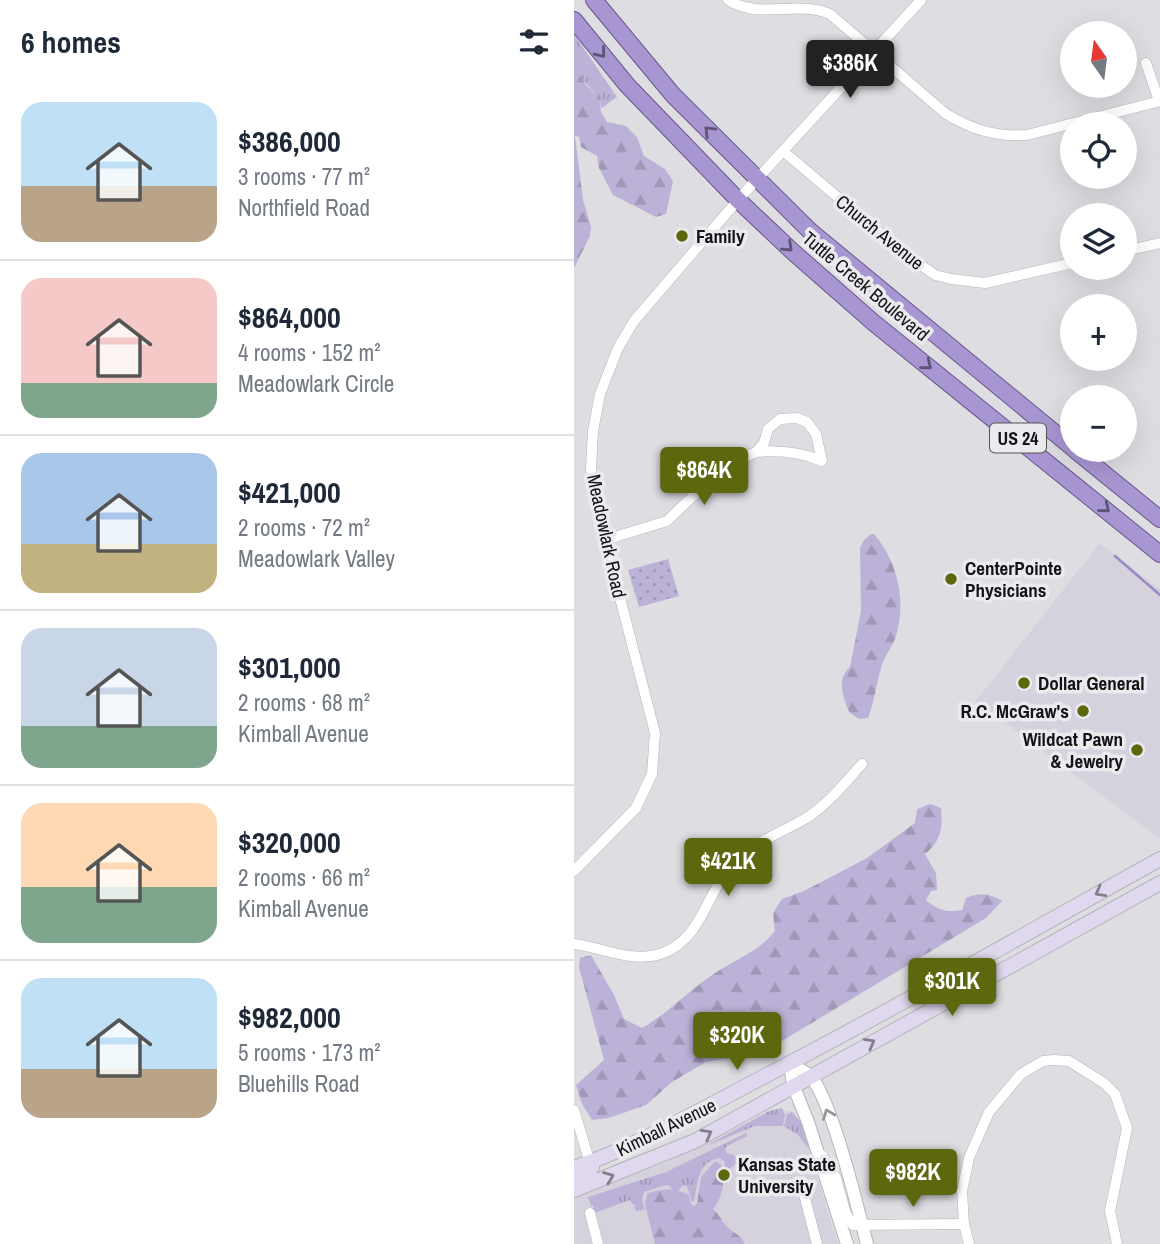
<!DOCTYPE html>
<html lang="en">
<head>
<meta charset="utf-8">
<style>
	:root { --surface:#fff; --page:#f6f6f7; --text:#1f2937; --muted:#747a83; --line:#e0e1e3; --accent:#5d680e }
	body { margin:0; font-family:"Archivo Narrow",sans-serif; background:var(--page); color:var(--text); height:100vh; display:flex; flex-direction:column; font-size:26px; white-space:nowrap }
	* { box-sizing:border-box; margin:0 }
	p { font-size:23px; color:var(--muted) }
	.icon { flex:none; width:38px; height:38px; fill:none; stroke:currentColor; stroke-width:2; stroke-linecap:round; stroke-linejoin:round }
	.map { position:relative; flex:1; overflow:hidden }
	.sheet { display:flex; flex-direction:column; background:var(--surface); width:574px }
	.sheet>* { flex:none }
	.needle { width:46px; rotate:346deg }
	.controls { position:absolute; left:486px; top:21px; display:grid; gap:14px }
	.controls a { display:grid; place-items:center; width:77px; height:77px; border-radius:50%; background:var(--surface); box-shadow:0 7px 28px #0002; font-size:35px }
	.price { position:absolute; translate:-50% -60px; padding:0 16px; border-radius:7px; background:var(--accent); color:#fff; font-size:23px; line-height:46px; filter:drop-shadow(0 2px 4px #0008) }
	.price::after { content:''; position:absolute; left:50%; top:42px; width:21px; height:16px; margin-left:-10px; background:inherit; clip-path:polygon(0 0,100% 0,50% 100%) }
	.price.active { background:#222; color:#fff }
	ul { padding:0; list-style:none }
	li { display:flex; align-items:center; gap:21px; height:175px; padding:0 21px }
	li+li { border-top:2px solid var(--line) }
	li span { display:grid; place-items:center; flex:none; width:196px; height:140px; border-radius:21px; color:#555 }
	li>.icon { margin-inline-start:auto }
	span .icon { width:84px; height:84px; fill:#fffc; stroke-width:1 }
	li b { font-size:30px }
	h2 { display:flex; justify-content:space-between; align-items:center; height:84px; padding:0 21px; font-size:30px }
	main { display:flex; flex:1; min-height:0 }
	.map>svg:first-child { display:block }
	.built { fill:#d5d2de }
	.grass { fill:url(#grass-tufts) }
	.forest { fill:url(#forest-firs) }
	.park { fill:url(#park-dots) }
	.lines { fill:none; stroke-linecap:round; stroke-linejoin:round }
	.stream { stroke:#9a8ac4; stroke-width:2.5 }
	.minor-casing { stroke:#b5b4b9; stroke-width:11 }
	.tertiary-casing { stroke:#b5b4b9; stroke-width:14 }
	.secondary-casing { stroke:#b5b4b9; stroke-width:16 }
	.trunk-casing { stroke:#675789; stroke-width:18 }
	.minor { stroke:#fff; stroke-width:10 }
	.tertiary { stroke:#fff; stroke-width:12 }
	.secondary { stroke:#dfd8ee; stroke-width:14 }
	.trunk { stroke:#a896d2; stroke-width:16 }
	.oneway { stroke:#5e5474 }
	.oneway2 { stroke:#847f8c }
	.oneway3 { stroke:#959596 }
	.poi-dot { fill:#5d680e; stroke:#ebeaef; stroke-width:2.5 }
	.labels { text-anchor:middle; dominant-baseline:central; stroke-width:7; stroke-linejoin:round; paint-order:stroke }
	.shield { fill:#ebeaef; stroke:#545456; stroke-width:2 }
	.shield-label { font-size:18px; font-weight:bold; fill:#141315 }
	.street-label { font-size:19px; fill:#141315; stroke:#ebeaef }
	.poi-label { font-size:19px; font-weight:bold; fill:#141315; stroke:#ebeaef; text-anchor:start }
</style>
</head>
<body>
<main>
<section class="sheet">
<h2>6 homes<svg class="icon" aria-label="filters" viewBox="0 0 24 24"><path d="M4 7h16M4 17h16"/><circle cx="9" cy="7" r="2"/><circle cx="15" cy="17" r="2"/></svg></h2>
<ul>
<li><span style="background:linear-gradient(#bfe0f5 60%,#b9a48a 0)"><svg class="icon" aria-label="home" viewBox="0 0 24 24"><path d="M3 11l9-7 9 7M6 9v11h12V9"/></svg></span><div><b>$386,000</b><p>3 rooms · 77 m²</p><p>Northfield Road</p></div></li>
<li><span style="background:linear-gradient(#f6c9c9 75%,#7fa58c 0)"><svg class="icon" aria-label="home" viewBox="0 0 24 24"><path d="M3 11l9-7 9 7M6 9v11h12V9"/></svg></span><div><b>$864,000</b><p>4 rooms · 152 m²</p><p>Meadowlark Circle</p></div></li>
<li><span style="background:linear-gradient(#a9c7e8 65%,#c2b280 0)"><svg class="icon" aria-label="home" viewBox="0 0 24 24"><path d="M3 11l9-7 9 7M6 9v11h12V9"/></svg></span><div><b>$421,000</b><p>2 rooms · 72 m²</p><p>Meadowlark Valley</p></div></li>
<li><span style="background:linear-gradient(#c9d6e8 70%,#7fa58c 0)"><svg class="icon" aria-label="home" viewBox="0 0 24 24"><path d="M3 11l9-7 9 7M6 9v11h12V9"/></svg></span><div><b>$301,000</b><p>2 rooms · 68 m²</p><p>Kimball Avenue</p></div></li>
<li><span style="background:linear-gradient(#ffd9b3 60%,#7fa58c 0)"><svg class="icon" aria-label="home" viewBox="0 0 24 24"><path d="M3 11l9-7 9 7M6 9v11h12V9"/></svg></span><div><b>$320,000</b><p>2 rooms · 66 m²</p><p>Kimball Avenue</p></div></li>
<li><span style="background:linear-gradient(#bfe0f5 65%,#b9a48a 0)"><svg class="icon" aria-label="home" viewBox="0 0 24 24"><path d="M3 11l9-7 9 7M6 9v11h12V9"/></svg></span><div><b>$982,000</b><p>5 rooms · 173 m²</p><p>Bluehills Road</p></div></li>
</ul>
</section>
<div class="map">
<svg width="586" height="1244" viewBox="0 0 586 1244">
	<defs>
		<pattern id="grass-tufts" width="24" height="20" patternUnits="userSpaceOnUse" patternTransform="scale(1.75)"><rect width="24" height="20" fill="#bcb2d8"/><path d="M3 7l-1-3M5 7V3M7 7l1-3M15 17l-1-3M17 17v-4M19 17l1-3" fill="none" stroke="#a198b8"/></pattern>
		<pattern id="forest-firs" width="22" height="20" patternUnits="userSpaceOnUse" patternTransform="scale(1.75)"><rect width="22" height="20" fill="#bcb2d8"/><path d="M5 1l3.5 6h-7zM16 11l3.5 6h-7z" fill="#a198b8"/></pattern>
		<pattern id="park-dots" width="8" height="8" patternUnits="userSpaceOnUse" patternTransform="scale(1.75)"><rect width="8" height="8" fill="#bcb2d8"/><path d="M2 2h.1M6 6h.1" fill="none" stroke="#a198b8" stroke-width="1.8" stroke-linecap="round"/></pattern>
	</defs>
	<rect width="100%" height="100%" fill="#dedde2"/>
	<g class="built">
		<polygon points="526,543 586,589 586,839 402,701"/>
		<polygon points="201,1109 219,1112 226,1121 264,1244 0,1244 0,1196 88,1164"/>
	</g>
	<g class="grass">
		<path d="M0,34L43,97L28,108C24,90 5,82 0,64C0,55 0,43 0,34Z"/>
		<polygon points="208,1108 211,1115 209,1126 181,1126 132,1146 195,1111"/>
		<polygon points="218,1112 227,1122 235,1149 224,1135 210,1126 213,1114"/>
		<path d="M172,1133L173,1136L153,1146L151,1149L153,1153L160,1155L165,1162L152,1171L150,1161L146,1158C123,1161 124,1184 120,1201L118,1202L113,1186L109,1185L104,1191L99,1192L96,1186L92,1185L70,1192L68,1200L71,1209L62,1211L60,1204H58L56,1200L20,1213L18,1210L20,1206L17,1205L14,1197L92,1172Z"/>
	</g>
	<g class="forest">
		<polygon points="0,64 12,85 26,99 27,112 33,122 52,126 63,137 70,156 91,169 99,181 92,214 82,217 39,195 25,168 23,156 7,147 5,137 1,136 9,200 17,227 16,236 0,268"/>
		<path d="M297,534H300C323,561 333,600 322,636C319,646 311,655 308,665C302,683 301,700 294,718L285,719L276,713C269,699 262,678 276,667L287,611L286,548L290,540Z"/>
		<path d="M356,804L367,808C369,828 367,841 351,854L362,873L363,890L357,891L352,900C363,910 374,913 388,910L392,898C405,892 415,893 428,901L412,918L198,1047L177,1055L132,1062L98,1082L72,1105L35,1118L18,1120L8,1104L2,1085L30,1060L5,967L6,958L17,955L40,995L50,1019L68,1028C94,1013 110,995 134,978C156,961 184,953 201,931L199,913L208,899L230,891L293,858L341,823L343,809Z"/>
		<path d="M141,1161L147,1164C152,1178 149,1198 139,1209C146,1215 148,1222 154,1228C161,1234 167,1235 171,1244H81L71,1204L73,1194C87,1188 101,1188 115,1195L117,1204L120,1206L123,1204L127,1177Z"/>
	</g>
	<polygon class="park" points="94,559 105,596 65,607 54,570"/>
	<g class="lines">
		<polyline class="stream" points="541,556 586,595"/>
		<defs>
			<g id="minor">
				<path d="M154,0C186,20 222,0 256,14L372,114C399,130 422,137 453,135L586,101"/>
				<polyline points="572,63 585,101"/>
				<polyline points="209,151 331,254 361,275 377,279 411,283 499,263"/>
				<polyline points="551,251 586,243"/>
				<path d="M31,540L93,521L147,469L182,452L190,443L194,429L206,419L223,418L233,422L242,434L248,461C226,452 205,450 182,452"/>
				<polyline points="0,871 62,808 78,774 81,733 31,540 17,469 19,431 26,394 44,348 60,321 164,200 347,0"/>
				<path d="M0,944C30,948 60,964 89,953C128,938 132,894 157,866C177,843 209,832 234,817C255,803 271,783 288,764"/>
				<polyline points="0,1110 16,1163"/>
				<polyline points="248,1155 262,1178 272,1214 279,1225 390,1224"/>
				<polyline points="227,1183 243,1244"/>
				<polyline points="16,1213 24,1244"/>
				<polyline points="395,1244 390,1224 388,1191 395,1158 415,1112 447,1074 469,1061 480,1060 495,1061 530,1083 541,1094 553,1128 536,1211 543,1244"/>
			</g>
			<g id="tertiary">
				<path d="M216,1064C222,1067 230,1071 235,1075C257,1095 284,1210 293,1244"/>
				<polyline points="216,1064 219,1085 234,1122 273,1244"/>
			</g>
			<g id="secondary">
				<path d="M0,1168C67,1144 128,1109 191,1076C324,1007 455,932 586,859"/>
				<polyline points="0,1179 15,1172 18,1167 16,1163"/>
				<polyline points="0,1190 121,1141 586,883"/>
			</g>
			<g id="trunk">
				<polyline points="20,0 99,95 236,231 499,448"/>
				<polyline points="0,20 53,85 164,200 219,252 300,323 586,554"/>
				<polyline points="501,450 586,519"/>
			</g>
		</defs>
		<use href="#minor" class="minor-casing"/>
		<use href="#tertiary" class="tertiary-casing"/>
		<use href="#secondary" class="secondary-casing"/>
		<use href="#trunk" class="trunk-casing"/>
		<use href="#minor" class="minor"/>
		<use href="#tertiary" class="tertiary"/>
		<use href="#secondary" class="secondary"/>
		<use href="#trunk" class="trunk"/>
	</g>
	<defs><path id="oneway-chevron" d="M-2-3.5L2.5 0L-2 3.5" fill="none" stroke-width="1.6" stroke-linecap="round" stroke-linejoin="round" transform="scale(1.75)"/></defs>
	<g class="oneway">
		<use href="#oneway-chevron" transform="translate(27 53) rotate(51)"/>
		<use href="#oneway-chevron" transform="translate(135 131) rotate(-135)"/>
		<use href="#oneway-chevron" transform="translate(214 247) rotate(43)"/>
		<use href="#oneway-chevron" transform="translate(353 365) rotate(39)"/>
		<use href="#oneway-chevron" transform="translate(531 508) rotate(39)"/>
	</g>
	<g class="oneway2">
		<use href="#oneway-chevron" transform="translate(526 892) rotate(151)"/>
		<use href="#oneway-chevron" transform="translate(296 1043) rotate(-29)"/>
		<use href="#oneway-chevron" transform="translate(133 1134) rotate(-29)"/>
		<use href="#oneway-chevron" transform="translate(35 1177) rotate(-21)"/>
	</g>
	<use class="oneway3" href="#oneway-chevron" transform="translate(254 1114) rotate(-111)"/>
	<g class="poi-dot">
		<circle cx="108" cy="236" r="7"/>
		<circle cx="377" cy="579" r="7"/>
		<circle cx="450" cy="683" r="7"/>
		<circle cx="509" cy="711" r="7"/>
		<circle cx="563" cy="750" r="7"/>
		<circle cx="150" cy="1175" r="7"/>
	</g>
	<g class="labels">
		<rect class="shield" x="416" y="423.5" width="56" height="29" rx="5"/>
		<g class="shield-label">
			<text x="444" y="438">US 24</text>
		</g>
		<g class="street-label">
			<text transform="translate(306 232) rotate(39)">Church Avenue</text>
			<text transform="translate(292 286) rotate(40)">Tuttle Creek Boulevard</text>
			<text transform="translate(33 536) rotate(78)">Meadowlark Road</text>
			<text transform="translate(92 1127) rotate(-26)">Kimball Avenue</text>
		</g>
		<g class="poi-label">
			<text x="122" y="236">Family</text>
			<text x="391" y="568">CenterPointe<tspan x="391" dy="22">Physicians</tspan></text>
			<text x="464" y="683">Dollar General</text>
			<text x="495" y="711" text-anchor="end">R.C. McGraw's</text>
			<text x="549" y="739" text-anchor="end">Wildcat Pawn<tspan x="549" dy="22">&amp; Jewelry</tspan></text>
			<text x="164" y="1164">Kansas State<tspan x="164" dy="22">University</tspan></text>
		</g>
	</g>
</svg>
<div class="controls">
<a><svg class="needle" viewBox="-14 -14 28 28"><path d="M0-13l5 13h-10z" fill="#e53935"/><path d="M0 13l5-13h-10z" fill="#747a83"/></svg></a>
<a><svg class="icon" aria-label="locate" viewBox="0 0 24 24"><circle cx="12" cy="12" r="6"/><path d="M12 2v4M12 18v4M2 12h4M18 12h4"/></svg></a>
<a><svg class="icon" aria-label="layers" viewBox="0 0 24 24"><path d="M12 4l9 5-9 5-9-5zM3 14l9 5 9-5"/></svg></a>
<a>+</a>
<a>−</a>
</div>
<b class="price active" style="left:276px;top:100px">$386K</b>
<b class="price" style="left:130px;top:507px">$864K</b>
<b class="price" style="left:154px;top:898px">$421K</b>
<b class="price" style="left:378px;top:1018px">$301K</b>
<b class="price" style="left:163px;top:1072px">$320K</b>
<b class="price" style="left:339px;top:1209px">$982K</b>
</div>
</main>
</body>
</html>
